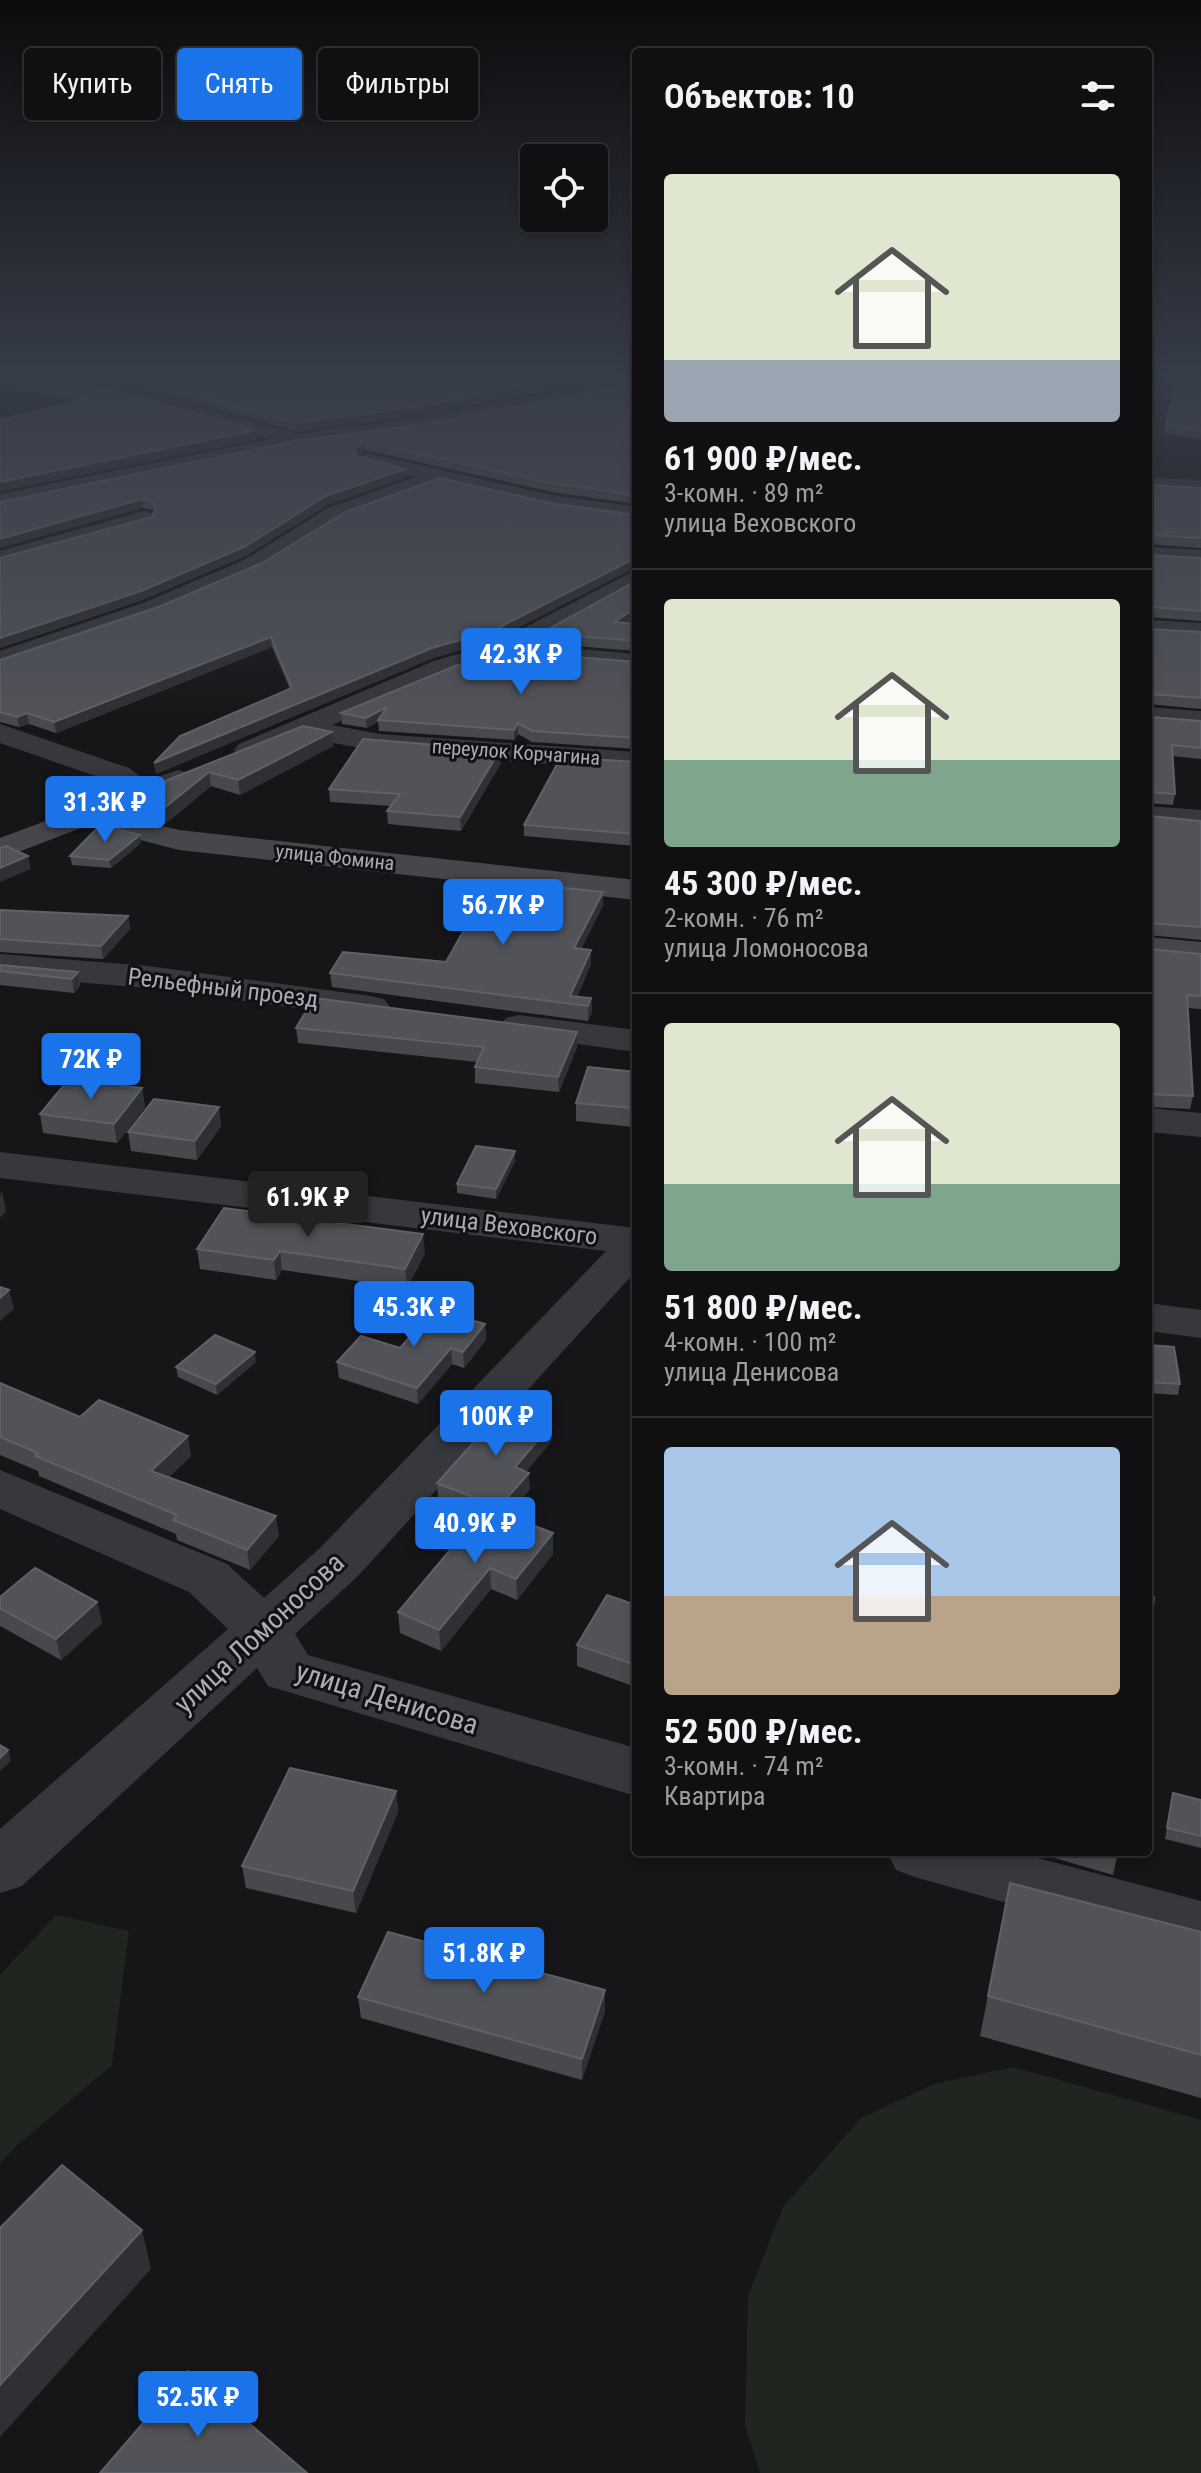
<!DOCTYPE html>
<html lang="ru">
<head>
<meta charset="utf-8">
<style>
	:root { --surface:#101012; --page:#19191b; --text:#f1f3f6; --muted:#9c9d9f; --line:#303032; --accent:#1a73e8 }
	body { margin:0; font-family:"Roboto Condensed",sans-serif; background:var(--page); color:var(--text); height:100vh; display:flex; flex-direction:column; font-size:30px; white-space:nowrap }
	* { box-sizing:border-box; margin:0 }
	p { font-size:26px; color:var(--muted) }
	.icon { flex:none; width:44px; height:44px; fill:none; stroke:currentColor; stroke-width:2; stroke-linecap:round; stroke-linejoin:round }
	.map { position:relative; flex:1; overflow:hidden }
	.side { position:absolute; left:632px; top:48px; width:520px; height:1808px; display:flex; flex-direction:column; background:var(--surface); border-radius:8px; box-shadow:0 4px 12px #0003,0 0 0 2px var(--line) }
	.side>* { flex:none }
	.top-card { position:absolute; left:24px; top:48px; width:488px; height:72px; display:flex; gap:16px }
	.fabs { position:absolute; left:520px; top:144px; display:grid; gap:16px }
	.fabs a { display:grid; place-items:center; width:88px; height:88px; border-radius:8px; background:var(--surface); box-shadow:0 4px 12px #0003,0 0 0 2px var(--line); font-size:40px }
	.price { position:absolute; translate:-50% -68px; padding:0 18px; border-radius:8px; background:var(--accent); color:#fff; font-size:26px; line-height:52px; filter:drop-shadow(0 2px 4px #0008) }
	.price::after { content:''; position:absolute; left:50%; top:48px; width:24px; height:18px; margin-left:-12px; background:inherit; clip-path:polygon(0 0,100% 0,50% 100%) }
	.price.selected { background:#222; color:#fff }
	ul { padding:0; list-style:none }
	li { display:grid; align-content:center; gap:16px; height:424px; padding:0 32px }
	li+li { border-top:2px solid var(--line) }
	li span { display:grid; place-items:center; height:248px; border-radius:8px; color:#555 }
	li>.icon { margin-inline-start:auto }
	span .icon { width:144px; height:144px; fill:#fffc; stroke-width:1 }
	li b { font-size:34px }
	h2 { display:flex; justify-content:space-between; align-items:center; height:96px; padding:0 32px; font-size:34px }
	.chip { padding:0 28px; border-radius:8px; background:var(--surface); box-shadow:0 4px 12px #0003,0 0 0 2px var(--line); font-size:28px; line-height:72px }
	.chip.selected { background:var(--accent); color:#fff }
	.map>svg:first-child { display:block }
	.green { fill:#1e261f }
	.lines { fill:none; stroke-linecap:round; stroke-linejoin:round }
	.street { fill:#37383d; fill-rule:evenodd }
	.secondary { fill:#45474d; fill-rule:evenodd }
	.wall { fill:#47494d }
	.shaded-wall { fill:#2f3033 }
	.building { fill:#525359; stroke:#5f6168; stroke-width:2 }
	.labels { text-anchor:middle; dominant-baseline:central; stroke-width:6; stroke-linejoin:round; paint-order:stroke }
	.far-street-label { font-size:20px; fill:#a8adb8; stroke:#111113 }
	.street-label { font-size:24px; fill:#a8adb8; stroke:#111113 }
	.near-street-label { font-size:28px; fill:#a8adb8; stroke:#111113 }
</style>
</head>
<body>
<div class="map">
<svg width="1201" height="2473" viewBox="0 0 1201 2473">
	<rect width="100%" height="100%" fill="#161618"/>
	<g class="green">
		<polygon points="56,1915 129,1931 112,2065 14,2148 0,2164 0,1975"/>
		<polygon points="1013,2067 1201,2120 1201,2473 760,2473 745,2425 748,2296 783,2207 861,2118 934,2084"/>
	</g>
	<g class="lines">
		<g class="street">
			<polygon points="56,376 86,376 297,434 417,418 636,377 636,389 417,430 296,446 0,508 0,494 271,439 58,380"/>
			<polygon points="367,453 551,495 636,507 636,521 551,509 440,483 344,518 264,569 161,613 0,668 0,651 143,603 246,559 328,508 416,477 360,463 357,459"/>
			<polygon points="1148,477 1201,480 1201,494 1148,491"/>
			<polygon points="144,511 152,513 155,518 152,523 0,565 0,551"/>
			<polygon points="1148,547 1201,550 1201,564 1148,561"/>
			<polygon points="636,570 636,587 531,645 636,654 636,670 503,658 454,673 332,725 380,734 636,752 636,770 380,752 304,737 259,756 249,759 239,756 234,750 239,744 434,661 493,644"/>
			<polygon points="1148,620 1201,623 1201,639 1148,636"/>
			<polygon points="1148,707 1201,711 1201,729 1148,725"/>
			<polygon points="0,724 129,768 146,781 178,770 189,773 193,779 189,785 94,823 83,825 72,823 67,816 72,809 121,790 107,780 0,743"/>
			<polygon points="1148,806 1201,810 1201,828 1148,824"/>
			<polygon points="0,954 148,966 371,996 384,999 390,1007 384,1015 371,1018 148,988 0,976"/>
			<polygon points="519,1015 636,1030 636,1052 506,1034 500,1026 506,1018"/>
			<polygon points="1148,1108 1201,1113 1201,1137 1148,1132"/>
			<polygon points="0,1152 636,1228 636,1271 358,1576 295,1634 308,1655 636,1748 636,1796 268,1686 257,1668 22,1886 0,1893 0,1829 228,1629 189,1592 0,1509 0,1470 227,1564 264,1598 320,1548 606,1251 0,1178"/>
			<polygon points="1148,1303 1201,1310 1201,1338 1148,1331"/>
			<polygon points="887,1852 1015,1852 1201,1901 1201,1957 918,1878 896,1870"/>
		</g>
		<g class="secondary">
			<polygon points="83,807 179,830 636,880 636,900 179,850 86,826 0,859 0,838"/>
			<polygon points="1148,937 1201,942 1201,964 1148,959"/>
		</g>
	</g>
	<g class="wall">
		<polygon points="0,376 258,439 0,491 0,420 71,402 0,384"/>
		<polygon points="97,376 626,376 417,415 297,431"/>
		<polygon points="1201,376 1201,440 1164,433 1166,424"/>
		<polygon points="636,384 636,504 552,492 365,450 357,456 405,469 406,477 327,505 245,556 142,600 0,648 0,558 152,517 154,512 153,510 143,508 0,502"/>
		<polygon points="1148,484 1149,485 1201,488 1201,548 1148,544"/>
		<polygon points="550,503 636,515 636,567 492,641 433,658 156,774 154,763 290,689 272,647 56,733 29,724 19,727 0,722 0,660"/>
		<polygon points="1148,553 1149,555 1201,558 1201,621 1148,617"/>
		<polygon points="627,623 636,624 636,651 541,643 541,633"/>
		<polygon points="1149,629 1201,632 1201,709 1148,704"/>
		<polygon points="636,662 636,749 532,742 518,734 514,740 379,731 378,722 367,728 342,724 341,713"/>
		<polygon points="1148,716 1150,717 1201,721 1201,759 1172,756 1175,794 1173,805 1148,803 1150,816 1201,821 1201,940 1148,935"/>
		<polygon points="332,732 333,746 240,795 211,786 165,824 122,813 120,799"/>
		<polygon points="636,762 636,846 524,836 524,825"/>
		<polygon points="501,763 461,831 388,824 387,811 391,806 330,802 329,789"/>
		<polygon points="141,843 111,868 72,865 70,856"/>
		<polygon points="603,892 603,905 581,949 591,964 577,997 591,998 592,1012 588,1021 332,987 330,973 446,962"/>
		<polygon points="0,910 128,916 130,929 103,959 0,952"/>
		<polygon points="1148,949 1201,953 1201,1009 1188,1008 1193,1096 1190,1109 1148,1107"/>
		<polygon points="0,965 78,972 80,986 74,993 0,985"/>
		<polygon points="296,1028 577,1032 577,1047 559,1092 475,1083 475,1067 477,1062 298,1043"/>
		<polygon points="636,1072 636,1117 633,1127 576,1121 576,1103"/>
		<polygon points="142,1088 145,1107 117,1143 43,1133 40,1114"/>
		<polygon points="219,1107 221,1126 197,1160 131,1151 128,1132"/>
		<polygon points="515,1151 515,1161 496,1199 457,1193 457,1184"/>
		<polygon points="197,1249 425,1253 407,1288 282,1270 276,1280 200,1269"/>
		<polygon points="485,1324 486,1340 464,1368 452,1364 418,1404 339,1378 337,1362 400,1348"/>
		<polygon points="1148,1345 1180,1384 1178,1395 1148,1393"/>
		<polygon points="256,1362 217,1395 178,1377 176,1367"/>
		<polygon points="0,1383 80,1417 191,1456 169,1477 279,1536 250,1570 177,1540 176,1534 39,1476 38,1471 0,1455"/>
		<polygon points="478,1431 551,1442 526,1471 530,1489 508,1515 553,1554 517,1600 491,1589 441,1651 400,1633 398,1612 479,1516 438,1500 437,1483 478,1438"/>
		<polygon points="0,1597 97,1602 102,1623 61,1660 0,1626"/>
		<polygon points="636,1605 630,1685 577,1666 577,1645"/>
		<polygon points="396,1791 398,1812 356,1913 246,1888 242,1866"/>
		<polygon points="1173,1793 1201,1800 1201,1848 1165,1839"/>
		<polygon points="1034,1852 1118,1852 1113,1875"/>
		<polygon points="1010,1883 1201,1932 1201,2098 980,2036"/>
		<polygon points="358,1997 605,2011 582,2080 361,2018"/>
	</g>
	<g class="shaded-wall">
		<polygon points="585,376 626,376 417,415 297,431 297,423"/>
		<polygon points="257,430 258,439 0,491 0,482"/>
		<polygon points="365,442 365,450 354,458 353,450"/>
		<polygon points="405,469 406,477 327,505 245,556 142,600 0,648 0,638 326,496"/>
		<polygon points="142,499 143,508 0,548 0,539"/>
		<polygon points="636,558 636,567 492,641 433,658 156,774 154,763"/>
		<polygon points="636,608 636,618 614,632 614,622"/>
		<polygon points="271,637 272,647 56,733 54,722"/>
		<polygon points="387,707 378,720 378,722 367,728 366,718"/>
		<polygon points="27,713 29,724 19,727 17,717"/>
		<polygon points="518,723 518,734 514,740 514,730"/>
		<polygon points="332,732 333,746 240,795 238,780"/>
		<polygon points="500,750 501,763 461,831 460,817"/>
		<polygon points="209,772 211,786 165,824 163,809"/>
		<polygon points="140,835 141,843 111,868 109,860"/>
		<polygon points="28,856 31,869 0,882 0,868"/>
		<polygon points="603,892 603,905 574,962 574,948"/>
		<polygon points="128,916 130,929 103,959 101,946"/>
		<polygon points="591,950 591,964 573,1005 570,996"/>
		<polygon points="78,972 80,986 74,993 72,979"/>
		<polygon points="591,998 592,1012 588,1021 588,1006"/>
		<polygon points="577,1032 577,1047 559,1092 558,1077"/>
		<polygon points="142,1088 145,1107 117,1143 114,1124"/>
		<polygon points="636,1099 636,1117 633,1127 633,1108"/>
		<polygon points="219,1107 221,1126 197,1160 195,1141"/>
		<polygon points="515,1151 515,1161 496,1199 496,1189"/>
		<polygon points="2,1191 6,1211 0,1218 0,1194"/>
		<polygon points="423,1234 425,1253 407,1288 405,1269"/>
		<polygon points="280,1251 282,1270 276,1280 274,1260"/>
		<polygon points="9,1290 14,1309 0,1321 0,1298"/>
		<polygon points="485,1324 486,1340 464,1368 463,1352"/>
		<polygon points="451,1348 452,1364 418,1404 417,1388"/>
		<polygon points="255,1352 256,1362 217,1395 216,1384"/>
		<polygon points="551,1425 551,1442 516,1484 515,1467"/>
		<polygon points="188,1436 191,1456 155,1491 151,1471"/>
		<polygon points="529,1473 530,1489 500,1524 499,1507"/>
		<polygon points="276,1516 279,1536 250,1570 247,1550"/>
		<polygon points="553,1533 553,1554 517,1600 516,1579"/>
		<polygon points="490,1568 491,1589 441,1651 439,1630"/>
		<polygon points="97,1602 102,1623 61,1660 56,1639"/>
		<polygon points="636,1653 636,1674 630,1685 630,1663"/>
		<polygon points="8,1750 11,1761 0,1771 0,1758"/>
		<polygon points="396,1791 398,1812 356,1913 353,1891"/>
		<polygon points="605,1990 605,2011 582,2080 582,2059"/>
		<polygon points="142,2230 151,2269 0,2437 0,2385"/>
	</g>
	<g class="building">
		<polygon points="0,376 58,376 257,430 0,482 0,420 86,399"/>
		<polygon points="124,376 585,376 416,407 297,423"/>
		<polygon points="1177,376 1201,376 1201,432 1166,424"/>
		<polygon points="636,384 636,495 551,483 365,442 353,450 357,456 405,469 326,496 244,547 141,591 0,638 0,558 152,517 156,508 152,501 142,499 0,539 0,502 296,441 417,425"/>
		<polygon points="440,478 550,503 636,515 636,558 492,631 432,648 154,763 180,736 292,688 271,637 54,722 27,713 17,717 0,712 0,660 161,606 264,562 345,512"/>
		<polygon points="1148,484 1149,485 1201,488 1201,538 1150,535 1148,536"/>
		<polygon points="1148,553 1149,555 1201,558 1201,611 1150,607 1148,609"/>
		<polygon points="636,581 636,608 614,622 636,624 636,641 541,633"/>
		<polygon points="1148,628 1149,629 1201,632 1201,698 1150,694 1148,695"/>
		<polygon points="503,651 636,662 636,738 532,731 518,723 514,730 378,720 387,707 366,718 341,713 455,666"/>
		<polygon points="1148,716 1150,717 1201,721 1201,748 1172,745 1175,794 1150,792 1148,794"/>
		<polygon points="303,726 332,732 238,780 209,772 163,809 120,799"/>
		<polygon points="363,739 500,750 460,817 387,811 400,794 329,789"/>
		<polygon points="561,757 636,762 636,834 524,825"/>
		<polygon points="1148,803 1150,816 1201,821 1201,927 1148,923 1148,939"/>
		<polygon points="100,825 140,835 109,860 70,856"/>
		<polygon points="6,846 28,856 0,868 0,848"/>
		<polygon points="492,880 603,892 574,948 591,950 570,996 591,998 588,1006 330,973 343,952 446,962"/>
		<polygon points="0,910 128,916 101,946 0,939"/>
		<polygon points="1148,949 1201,954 1201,996 1187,995 1193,1096 1148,1094"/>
		<polygon points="0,965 78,972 72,979 0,971"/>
		<polygon points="314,998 577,1032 558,1077 475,1067 484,1047 296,1028"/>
		<polygon points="588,1067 636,1072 636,1099 633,1108 576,1103"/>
		<polygon points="69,1079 142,1088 114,1124 40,1114"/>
		<polygon points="154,1099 219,1107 195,1141 128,1132"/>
		<polygon points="476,1146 515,1151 496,1189 457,1184"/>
		<polygon points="224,1208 423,1234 405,1269 280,1251 274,1260 197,1249"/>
		<polygon points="0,1287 9,1290 0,1298"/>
		<polygon points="434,1309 485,1324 463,1352 451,1348 417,1388 337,1362 361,1336 400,1348"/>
		<polygon points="215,1335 255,1352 216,1384 176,1367"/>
		<polygon points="1148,1345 1174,1347 1180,1384 1148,1382"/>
		<polygon points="0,1383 80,1417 99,1400 188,1436 151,1471 276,1516 247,1550 173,1520 177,1515 35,1456 38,1453 0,1437"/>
		<polygon points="500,1407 551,1425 515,1467 529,1473 499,1507 437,1483 482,1433 478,1431"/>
		<polygon points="486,1507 553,1533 516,1579 490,1568 439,1630 398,1612"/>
		<polygon points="35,1568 97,1602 56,1639 0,1608 0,1597"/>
		<polygon points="607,1595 636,1605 636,1653 630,1663 577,1645"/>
		<polygon points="1148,1595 1154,1597 1148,1661"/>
		<polygon points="0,1745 8,1750 0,1758"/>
		<polygon points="290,1768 396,1791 353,1891 242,1866"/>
		<polygon points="1173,1793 1201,1800 1201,1836 1167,1828"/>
		<polygon points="1010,1883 1201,1932 1201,2055 988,1996"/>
		<polygon points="388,1932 605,1990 582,2059 358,1997"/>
		<polygon points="62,2165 142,2230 0,2385 0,2228"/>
		<polygon points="188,2371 307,2473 100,2473"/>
	</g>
	<linearGradient id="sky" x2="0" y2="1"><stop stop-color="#0c0c0d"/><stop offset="0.52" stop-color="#363c48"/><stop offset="1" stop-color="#363c48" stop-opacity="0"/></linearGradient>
	<rect width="1201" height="722" fill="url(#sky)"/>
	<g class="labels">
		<g class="far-street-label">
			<text transform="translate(516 752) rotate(4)">переулок Корчагина</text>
			<text transform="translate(335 857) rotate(6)">улица Фомина</text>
		</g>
		<g class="street-label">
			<text transform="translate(223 988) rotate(7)">Рельефный проезд</text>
			<text transform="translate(509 1226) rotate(7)">улица Веховского</text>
		</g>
		<g class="near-street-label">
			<text transform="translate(259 1633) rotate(-43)">улица Ломоносова</text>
			<text transform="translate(387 1698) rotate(17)">улица Денисова</text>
		</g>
	</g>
</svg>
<div class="fabs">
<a><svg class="icon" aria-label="locate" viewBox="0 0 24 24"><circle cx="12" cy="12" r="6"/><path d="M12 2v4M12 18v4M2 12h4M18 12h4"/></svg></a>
</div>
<b class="price" style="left:521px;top:696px">42.3K ₽</b>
<b class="price" style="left:105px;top:844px">31.3K ₽</b>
<b class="price" style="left:503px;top:947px">56.7K ₽</b>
<b class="price" style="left:91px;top:1101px">72K ₽</b>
<b class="price selected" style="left:308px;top:1239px">61.9K ₽</b>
<b class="price" style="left:414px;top:1349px">45.3K ₽</b>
<b class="price" style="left:496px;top:1458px">100K ₽</b>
<b class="price" style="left:475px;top:1565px">40.9K ₽</b>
<b class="price" style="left:484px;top:1995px">51.8K ₽</b>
<b class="price" style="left:198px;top:2439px">52.5K ₽</b>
<div class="top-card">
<a class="chip">Купить</a>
<a class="chip selected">Снять</a>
<a class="chip">Фильтры</a>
</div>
<section class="side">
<h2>Объектов: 10<svg class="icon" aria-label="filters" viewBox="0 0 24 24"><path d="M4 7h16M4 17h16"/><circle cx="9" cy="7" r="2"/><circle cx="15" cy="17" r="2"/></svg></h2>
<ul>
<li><span style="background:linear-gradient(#dfe7d0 75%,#9aa5b1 0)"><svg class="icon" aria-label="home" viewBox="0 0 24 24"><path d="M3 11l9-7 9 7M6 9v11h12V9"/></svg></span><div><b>61 900 ₽/мес.</b><p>3-комн. · 89 m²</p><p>улица Веховского</p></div></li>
<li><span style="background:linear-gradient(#dfe7d0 65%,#7fa58c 0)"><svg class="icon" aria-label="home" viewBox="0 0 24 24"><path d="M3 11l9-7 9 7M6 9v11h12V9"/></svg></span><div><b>45 300 ₽/мес.</b><p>2-комн. · 76 m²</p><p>улица Ломоносова</p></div></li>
<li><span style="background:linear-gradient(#dfe7d0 65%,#7fa58c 0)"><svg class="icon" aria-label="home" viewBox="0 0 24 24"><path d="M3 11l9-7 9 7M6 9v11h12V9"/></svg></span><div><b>51 800 ₽/мес.</b><p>4-комн. · 100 m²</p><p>улица Денисова</p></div></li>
<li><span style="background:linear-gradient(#a9c7e8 60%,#b9a48a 0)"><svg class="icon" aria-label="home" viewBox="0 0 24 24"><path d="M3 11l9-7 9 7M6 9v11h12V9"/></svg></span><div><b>52 500 ₽/мес.</b><p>3-комн. · 74 m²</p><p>Квартира</p></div></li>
</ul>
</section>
</div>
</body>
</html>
